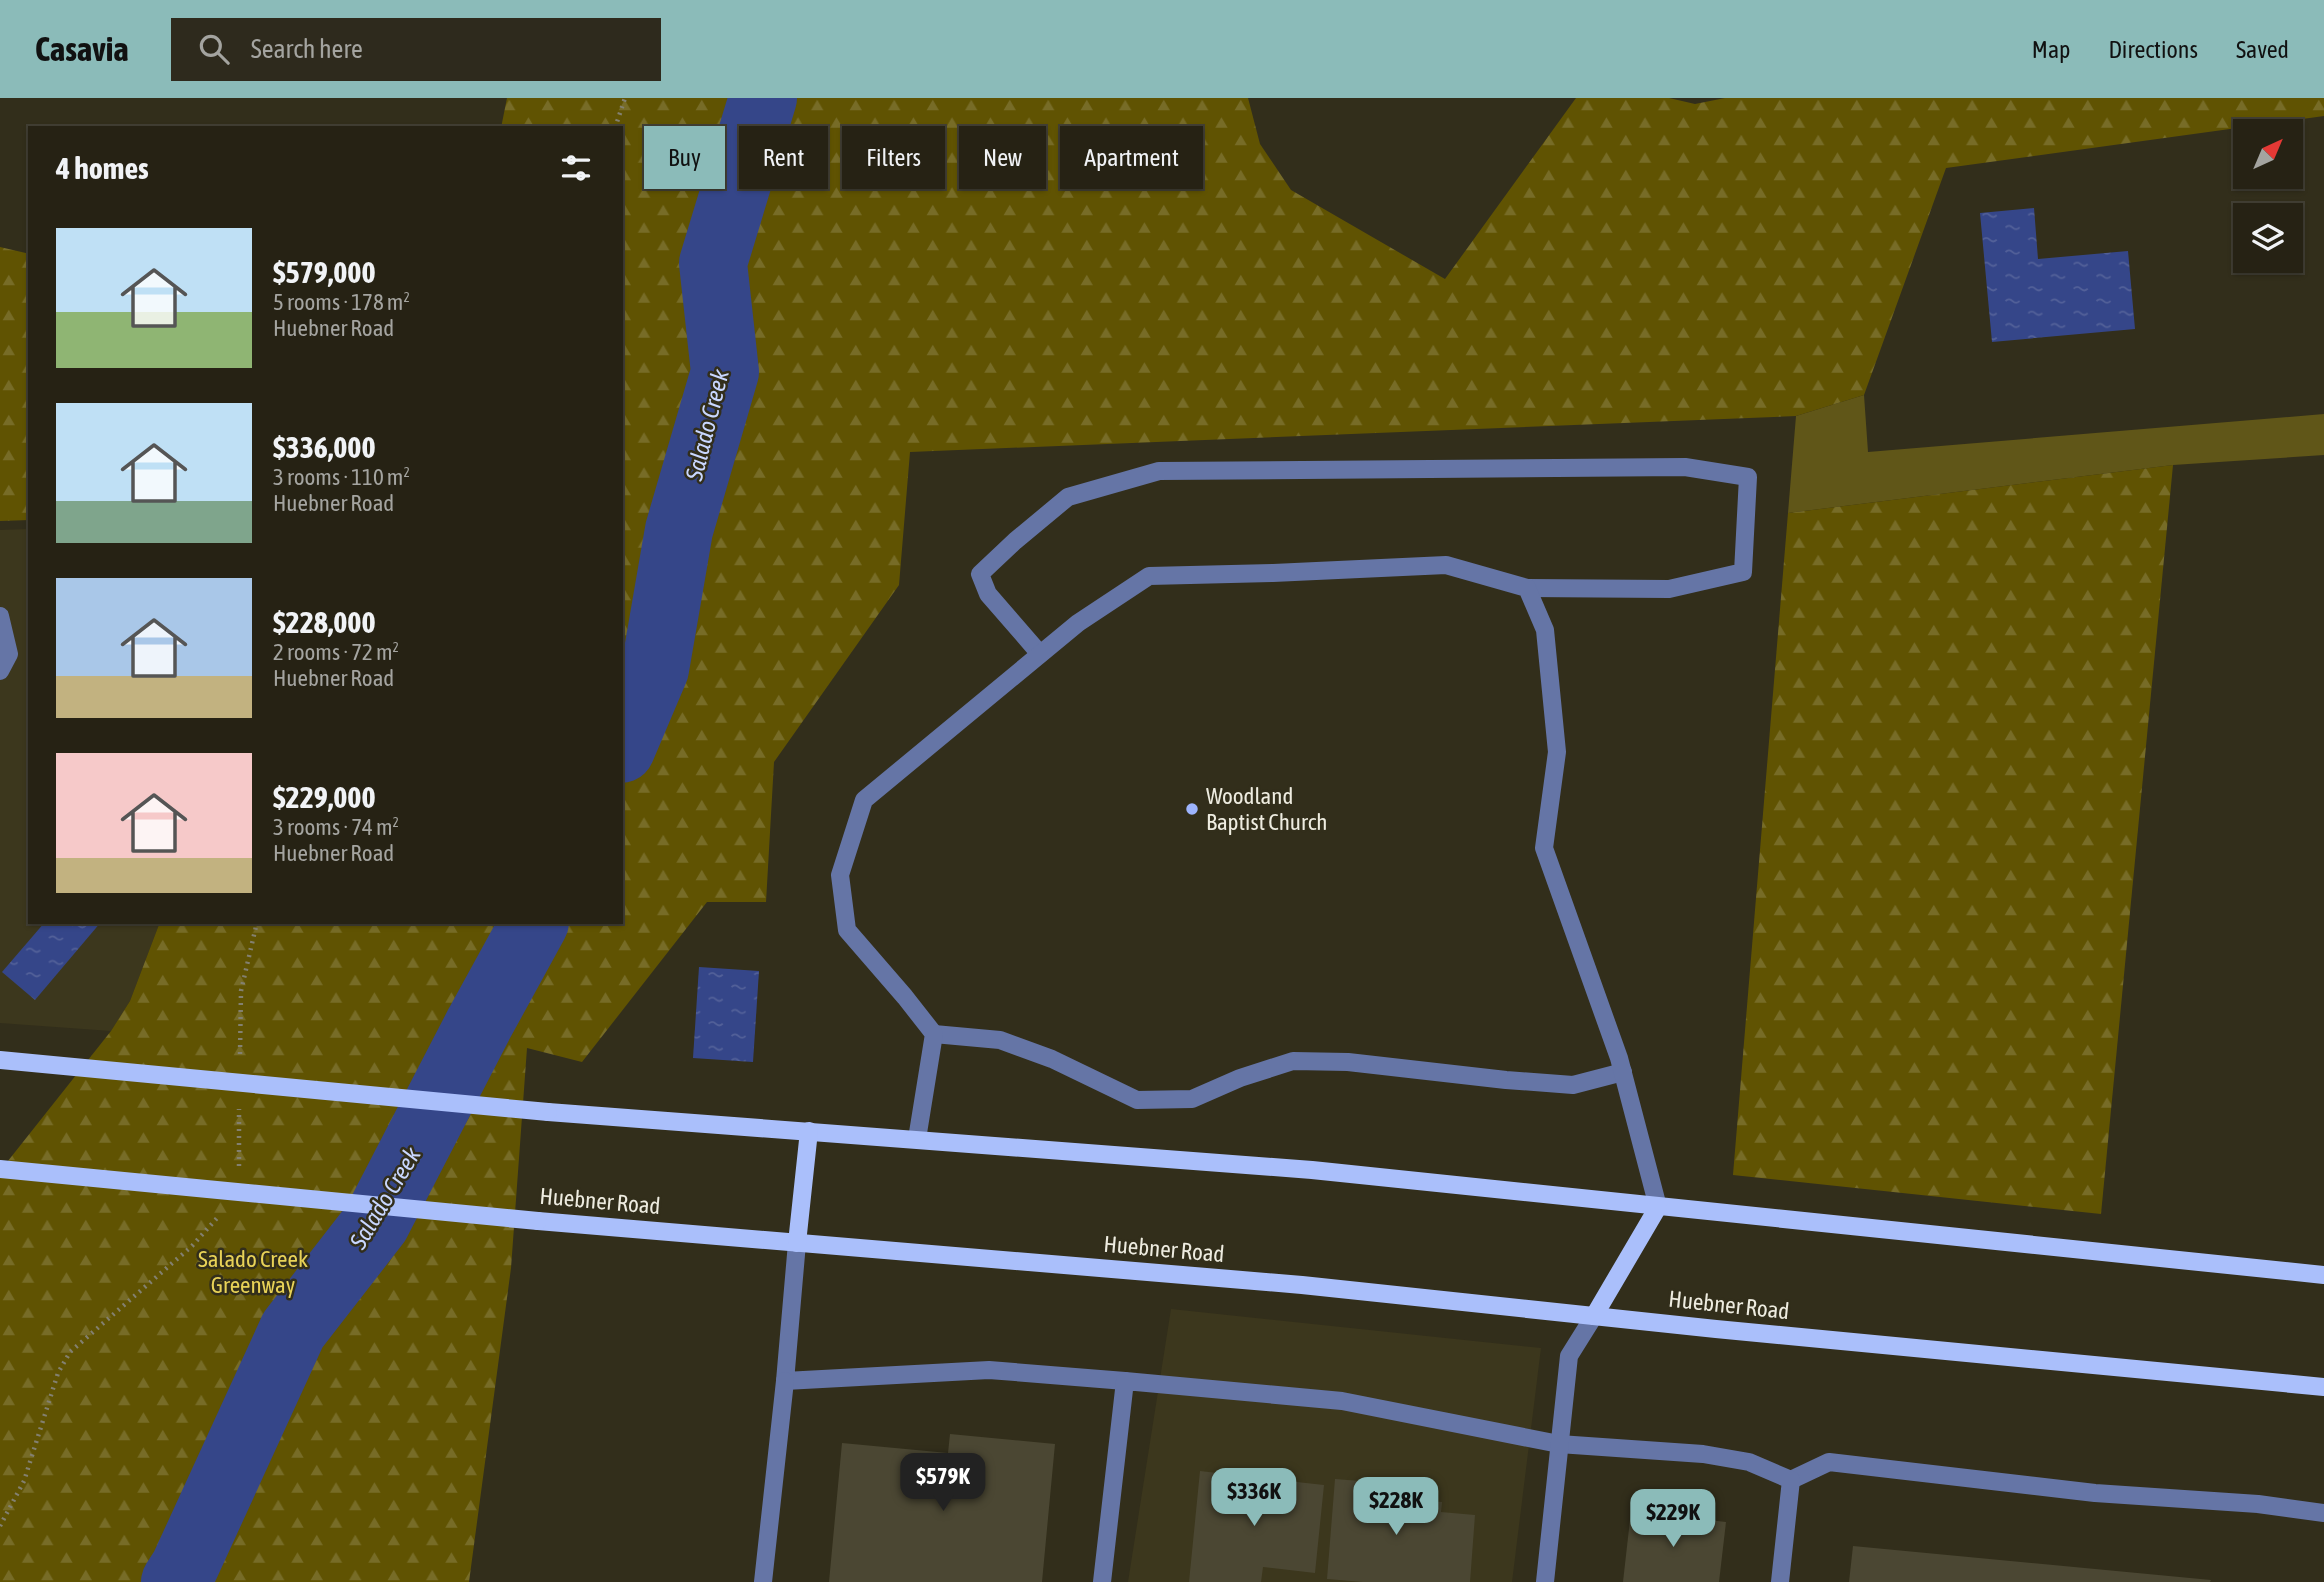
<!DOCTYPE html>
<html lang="en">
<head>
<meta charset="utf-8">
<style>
	:root { --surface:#262214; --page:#2e2a1d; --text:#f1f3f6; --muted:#a4a4a0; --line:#423f34; --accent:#8bbbb9 }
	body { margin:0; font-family:"Asap Condensed",sans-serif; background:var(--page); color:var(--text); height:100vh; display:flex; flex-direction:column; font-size:26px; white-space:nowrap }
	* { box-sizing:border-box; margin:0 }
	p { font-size:23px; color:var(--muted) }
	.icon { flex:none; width:38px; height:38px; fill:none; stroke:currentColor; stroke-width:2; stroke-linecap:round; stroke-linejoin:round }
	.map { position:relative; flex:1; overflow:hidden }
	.details { position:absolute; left:28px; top:28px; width:595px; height:798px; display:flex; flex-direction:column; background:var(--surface); border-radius:0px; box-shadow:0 2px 5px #0004,0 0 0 2px var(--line) }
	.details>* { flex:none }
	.top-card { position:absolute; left:644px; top:28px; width:665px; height:63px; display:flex; gap:14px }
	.needle { width:46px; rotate:44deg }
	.fabs { position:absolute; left:2233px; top:21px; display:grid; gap:14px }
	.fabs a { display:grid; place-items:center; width:70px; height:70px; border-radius:0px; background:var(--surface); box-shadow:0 2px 5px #0004,0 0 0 2px var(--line); font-size:35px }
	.price { position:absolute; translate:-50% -60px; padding:0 16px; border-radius:14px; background:var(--accent); color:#111; font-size:23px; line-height:46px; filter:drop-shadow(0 2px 4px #0008) }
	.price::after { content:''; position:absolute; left:50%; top:42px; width:21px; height:16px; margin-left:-10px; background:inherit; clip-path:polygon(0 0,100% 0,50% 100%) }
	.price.on { background:#222; color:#fff }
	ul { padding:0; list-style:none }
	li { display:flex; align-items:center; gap:21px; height:175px; padding:0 28px }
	li span { display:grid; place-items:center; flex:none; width:196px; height:140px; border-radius:0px; color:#555 }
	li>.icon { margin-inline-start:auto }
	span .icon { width:84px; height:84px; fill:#fffc; stroke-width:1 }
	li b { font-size:30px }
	h2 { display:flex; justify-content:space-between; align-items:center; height:84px; padding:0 28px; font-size:30px }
	.chip { padding:0 24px; border-radius:0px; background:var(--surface); box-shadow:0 2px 5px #0004,0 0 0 2px var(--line); font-size:24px; line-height:63px }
	.chip.on { background:var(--accent); color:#111 }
	header { display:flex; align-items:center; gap:42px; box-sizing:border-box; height:98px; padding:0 35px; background:var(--accent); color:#111 }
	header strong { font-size:33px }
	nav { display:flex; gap:38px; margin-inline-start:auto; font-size:24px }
	.search { width:490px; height:63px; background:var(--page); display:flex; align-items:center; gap:18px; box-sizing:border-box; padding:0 24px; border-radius:0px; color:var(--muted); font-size:26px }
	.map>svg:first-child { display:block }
	.built { fill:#3c371d }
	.green { fill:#605618 }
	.forest { fill:url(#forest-firs) }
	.water { fill:url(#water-ripples) }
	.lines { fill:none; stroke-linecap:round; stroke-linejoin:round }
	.river { stroke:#354689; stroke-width:68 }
	.building { fill:#4b4733 }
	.path { stroke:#838070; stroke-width:4.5; stroke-dasharray:2 5; stroke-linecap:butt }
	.minor { stroke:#6575a6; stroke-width:18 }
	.major { stroke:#aabffb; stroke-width:18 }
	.major-bridge { stroke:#aabffb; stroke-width:18 }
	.poi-dot { fill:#9db4fd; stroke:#322e1b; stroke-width:2.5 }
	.labels { text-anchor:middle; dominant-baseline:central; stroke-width:5; stroke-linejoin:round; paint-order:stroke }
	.poi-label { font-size:23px; fill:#eeece0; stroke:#322e1b; text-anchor:start }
	.street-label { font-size:23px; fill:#eeece0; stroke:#322e1b }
	.park-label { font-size:23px; fill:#e8d257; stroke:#322e1b }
	.water-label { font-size:24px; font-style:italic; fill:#c9d7ff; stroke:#322e1b }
</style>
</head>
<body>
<header>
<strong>Casavia</strong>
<div class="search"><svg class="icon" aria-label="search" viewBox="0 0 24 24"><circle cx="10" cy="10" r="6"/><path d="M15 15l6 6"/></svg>Search here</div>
<nav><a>Map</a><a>Directions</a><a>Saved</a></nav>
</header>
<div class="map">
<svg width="2324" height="1484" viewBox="0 0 2324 1484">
	<defs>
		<pattern id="forest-firs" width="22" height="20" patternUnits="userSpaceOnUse" patternTransform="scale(1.75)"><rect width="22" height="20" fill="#605302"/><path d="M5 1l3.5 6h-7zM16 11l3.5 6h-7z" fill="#776c27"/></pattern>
		<pattern id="water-ripples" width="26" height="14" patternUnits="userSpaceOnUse" patternTransform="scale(1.75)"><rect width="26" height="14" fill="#354689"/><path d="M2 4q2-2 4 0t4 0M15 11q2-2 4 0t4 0" fill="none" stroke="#536199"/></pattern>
	</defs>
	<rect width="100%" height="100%" fill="#322e1b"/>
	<g class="built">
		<polygon points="30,431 30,824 160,824 130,903 111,933 0,925 0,432"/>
		<polygon points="1171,1211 1541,1250 1512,1484 1128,1484"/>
	</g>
	<polygon class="green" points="1864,297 1868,354 2324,316 2324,357 2173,367 1788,415 1796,318"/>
	<g class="forest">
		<polygon points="507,0 1248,0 1260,46 1291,92 1445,181 1576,0 1669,0 1695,6 1725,0 2324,0 2324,18 1946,70 1864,297 1796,318 910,354 899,487 774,664 766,804 707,804 582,964 527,950 511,1170 469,1484 0,1484 0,1073 111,933 130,903 160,824 621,824 621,30 501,30"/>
		<polygon points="0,149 30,156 30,422 0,423"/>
		<polygon points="2173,367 2101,1116 1733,1077 1788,415"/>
	</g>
	<g class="water">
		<polygon points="2034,110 2038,161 2128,153 2135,231 1992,244 1980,115"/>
		<polygon points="45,824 101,824 35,902 2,874"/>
		<polygon points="699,869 759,873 753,964 693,960"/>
	</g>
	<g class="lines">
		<g class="river">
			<polyline points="621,651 655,571 679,432 725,274 713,165 763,0"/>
			<polyline points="175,1484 184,1470 293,1232 376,1125 479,926 535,824"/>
		</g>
	</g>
	<g class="building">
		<polygon points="950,1336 1055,1346 1042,1484 829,1484 842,1345 948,1355"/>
		<polygon points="1200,1373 1324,1387 1315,1475 1263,1469 1261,1484 1189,1484"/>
		<polygon points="1335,1381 1411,1387 1410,1401 1442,1404 1441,1414 1475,1417 1470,1484 1363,1484 1327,1481"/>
		<polygon points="1631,1413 1726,1424 1719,1484 1623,1484"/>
		<polygon points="1853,1448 2211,1482 2210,1484 1849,1484"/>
	</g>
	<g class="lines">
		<g class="path">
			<polyline points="615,30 625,0"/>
			<polyline points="240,956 241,893 257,824"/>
			<polyline points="239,1068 239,1011"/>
			<polyline points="0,1428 24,1383 58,1275 70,1254 192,1148 217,1120"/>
		</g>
		<g class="minor">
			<polyline points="0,518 9,556 0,573"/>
			<polyline points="1040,556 988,496 980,476 1015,443 1068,399 1159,373 1685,369 1748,379 1743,474 1669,491 1527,490"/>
			<polyline points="934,936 1000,942 1052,961 1137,1002 1192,1001 1240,980 1293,963 1348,964 1506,982 1573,987 1623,974"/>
			<polyline points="917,1041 934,936 905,899 847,832 840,777 864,702 1078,525 1149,478 1273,475 1446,467 1527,490 1545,532 1557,654 1544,750 1619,960 1658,1109"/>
			<polyline points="797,1145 785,1283 989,1272 1125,1283"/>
			<polyline points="1791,1382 1829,1364 2095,1395 2258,1406 2324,1415"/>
			<polyline points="763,1484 785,1283"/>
			<polyline points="1102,1484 1125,1283 1342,1303 1559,1346 1703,1356 1749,1364 1791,1382 1780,1484"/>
			<polyline points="1545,1484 1569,1258 1594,1218"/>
		</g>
		<g class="major">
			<polyline points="548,1014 1312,1072 2324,1177"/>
			<polyline points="538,1123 1302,1187 1716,1231 2324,1289"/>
			<polyline points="797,1145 809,1033"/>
			<polyline points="1594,1218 1658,1109"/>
		</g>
		<g class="major-bridge">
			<polyline points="0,962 548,1014"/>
			<polyline points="0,1071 538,1123"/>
		</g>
	</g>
	<circle class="poi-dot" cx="1192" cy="711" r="7"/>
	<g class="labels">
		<g class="poi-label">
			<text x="1206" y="698">Woodland<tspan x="1206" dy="26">Baptist Church</tspan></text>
		</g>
		<g class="street-label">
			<text transform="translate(600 1103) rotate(5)">Huebner Road</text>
			<text transform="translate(1164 1151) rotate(5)">Huebner Road</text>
			<text transform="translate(1729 1207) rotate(6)">Huebner Road</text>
		</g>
		<g class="park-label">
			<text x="253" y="1161">Salado Creek<tspan x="253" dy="26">Greenway</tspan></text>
		</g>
		<g class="water-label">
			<text transform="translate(707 327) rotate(-76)">Salado Creek</text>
			<text transform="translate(385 1100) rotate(-59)">Salado Creek</text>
		</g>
	</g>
</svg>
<div class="fabs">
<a><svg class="needle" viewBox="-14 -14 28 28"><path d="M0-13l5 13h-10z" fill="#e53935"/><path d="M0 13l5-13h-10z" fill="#a4a4a0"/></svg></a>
<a><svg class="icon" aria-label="layers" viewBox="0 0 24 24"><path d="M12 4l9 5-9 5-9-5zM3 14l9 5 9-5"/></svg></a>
</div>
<b class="price on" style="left:943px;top:1415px">$579K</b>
<b class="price" style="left:1254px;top:1430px">$336K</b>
<b class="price" style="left:1396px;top:1439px">$228K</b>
<b class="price" style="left:1673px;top:1451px">$229K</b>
<div class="top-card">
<a class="chip on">Buy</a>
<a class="chip">Rent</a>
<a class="chip">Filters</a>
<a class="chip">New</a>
<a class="chip">Apartment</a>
</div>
<section class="details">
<h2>4 homes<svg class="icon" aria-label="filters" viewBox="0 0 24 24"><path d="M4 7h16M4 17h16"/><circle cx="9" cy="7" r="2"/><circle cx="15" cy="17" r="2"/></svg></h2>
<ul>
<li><span style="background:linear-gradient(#bfe0f5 60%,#8fb573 0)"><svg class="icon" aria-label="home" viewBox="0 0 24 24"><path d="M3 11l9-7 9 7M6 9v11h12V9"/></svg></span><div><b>$579,000</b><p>5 rooms · 178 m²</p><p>Huebner Road</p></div></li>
<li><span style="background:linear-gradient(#bfe0f5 70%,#7fa58c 0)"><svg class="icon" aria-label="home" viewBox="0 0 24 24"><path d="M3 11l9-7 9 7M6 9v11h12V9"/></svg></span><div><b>$336,000</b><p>3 rooms · 110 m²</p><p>Huebner Road</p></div></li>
<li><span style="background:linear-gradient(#a9c7e8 70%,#c2b280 0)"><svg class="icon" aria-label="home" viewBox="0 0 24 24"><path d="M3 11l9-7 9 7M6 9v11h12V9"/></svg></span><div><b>$228,000</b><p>2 rooms · 72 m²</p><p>Huebner Road</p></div></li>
<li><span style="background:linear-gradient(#f6c9c9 75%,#c2b280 0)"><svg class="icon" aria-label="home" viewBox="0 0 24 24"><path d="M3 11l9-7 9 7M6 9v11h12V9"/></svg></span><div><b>$229,000</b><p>3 rooms · 74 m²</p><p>Huebner Road</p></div></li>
</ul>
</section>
</div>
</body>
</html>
